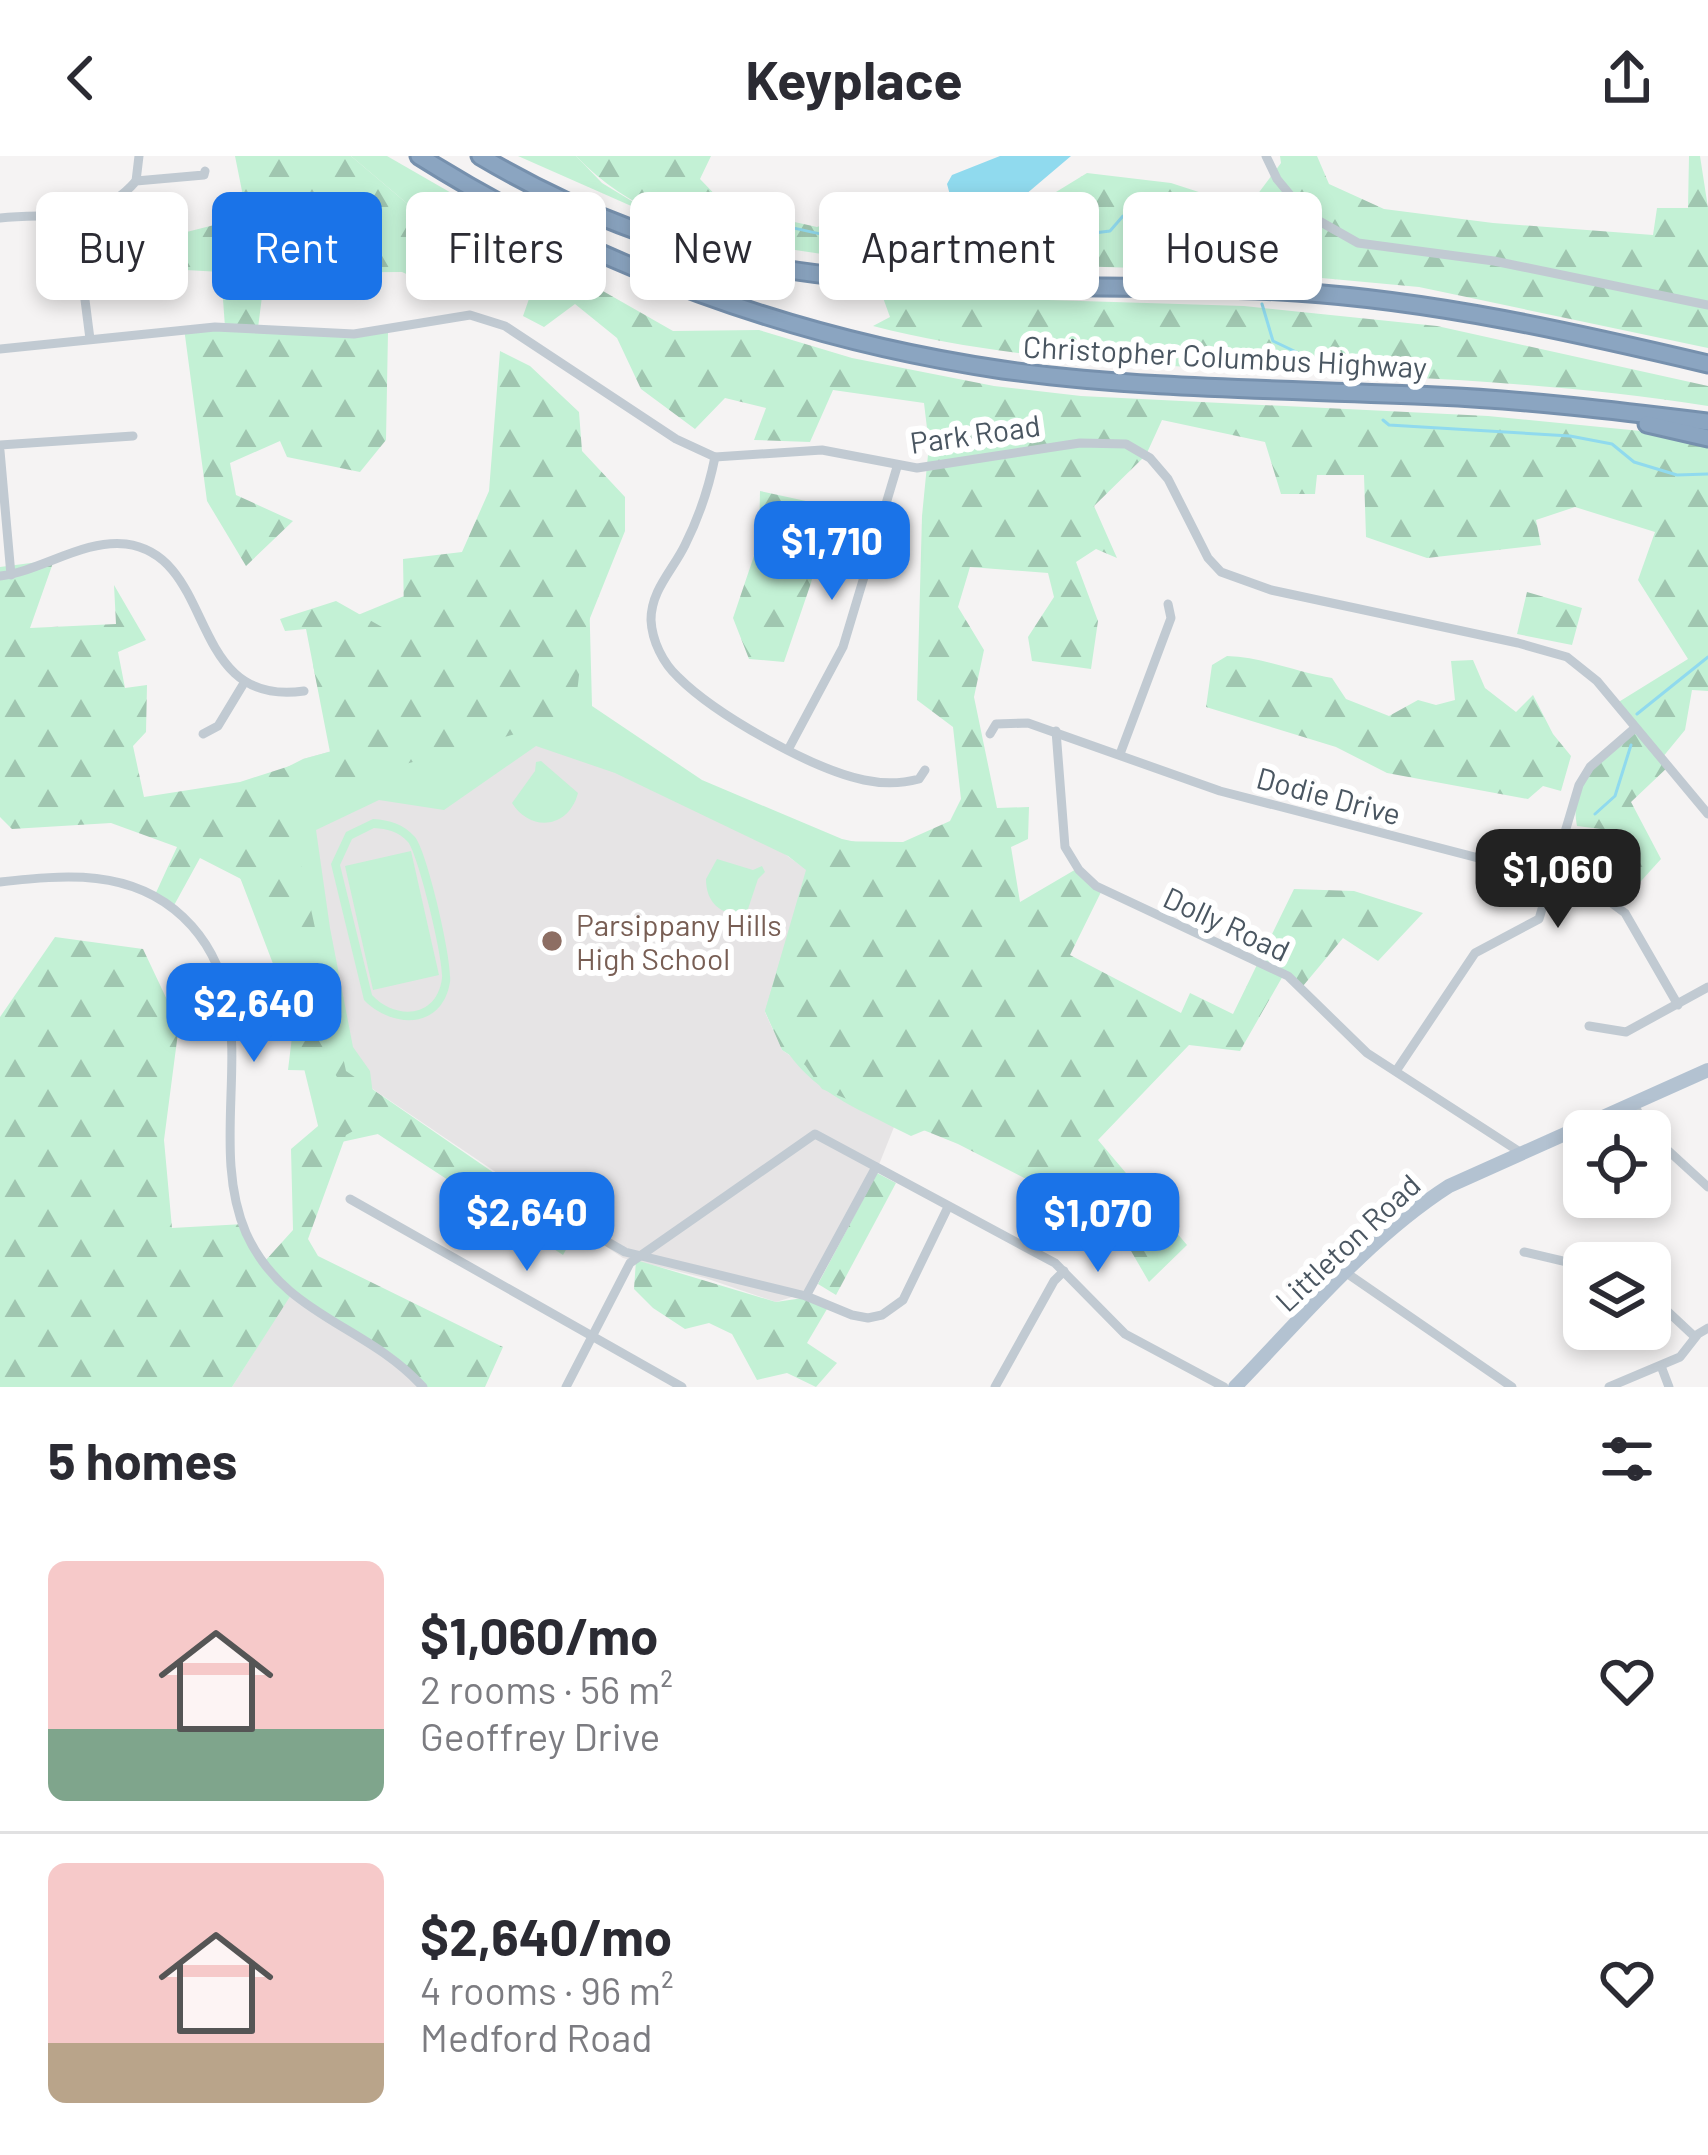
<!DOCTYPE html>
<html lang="en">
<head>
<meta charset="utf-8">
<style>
	:root { --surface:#fff; --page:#f7f7f7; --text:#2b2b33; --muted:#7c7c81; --line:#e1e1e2; --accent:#1a73e8 }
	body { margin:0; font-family:Barlow,sans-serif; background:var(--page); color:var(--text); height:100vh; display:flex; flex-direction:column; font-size:45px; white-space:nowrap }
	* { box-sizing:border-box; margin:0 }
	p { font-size:39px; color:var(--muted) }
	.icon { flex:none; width:66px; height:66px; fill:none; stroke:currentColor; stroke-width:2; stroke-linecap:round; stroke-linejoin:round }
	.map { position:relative; height:1231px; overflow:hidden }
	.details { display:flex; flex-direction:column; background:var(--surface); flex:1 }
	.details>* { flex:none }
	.banner { position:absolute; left:36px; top:36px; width:1638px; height:108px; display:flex; gap:24px }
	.fabs { position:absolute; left:1563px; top:954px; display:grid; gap:24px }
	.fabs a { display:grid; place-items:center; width:108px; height:108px; border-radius:18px; background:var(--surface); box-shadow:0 6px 18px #0003; font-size:60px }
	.price { position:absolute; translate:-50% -102px; padding:0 27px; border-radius:24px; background:var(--accent); color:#fff; font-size:39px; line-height:78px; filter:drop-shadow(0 3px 6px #0008) }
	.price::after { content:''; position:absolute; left:50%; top:72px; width:36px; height:27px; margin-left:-18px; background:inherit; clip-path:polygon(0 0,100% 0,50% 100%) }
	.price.active { background:#222; color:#fff }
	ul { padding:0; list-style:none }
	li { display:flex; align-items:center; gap:36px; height:300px; padding:0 48px }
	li+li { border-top:3px solid var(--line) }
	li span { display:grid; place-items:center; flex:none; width:336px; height:240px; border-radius:18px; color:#555 }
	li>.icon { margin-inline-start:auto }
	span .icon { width:144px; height:144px; fill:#fffc; stroke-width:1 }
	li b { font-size:51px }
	h2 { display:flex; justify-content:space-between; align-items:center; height:144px; padding:0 48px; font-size:51px }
	.pill { padding:0 42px; border-radius:18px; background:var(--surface); box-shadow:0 6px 18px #0003; font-size:42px; line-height:108px }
	.pill.active { background:var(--accent); color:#fff }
	header { display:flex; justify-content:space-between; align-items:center; height:156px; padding:0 48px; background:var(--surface); font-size:54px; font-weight:700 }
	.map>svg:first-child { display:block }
	.education { fill:#e6e4e5 }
	.green { fill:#c3f1d5; fill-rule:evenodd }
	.forest { fill:url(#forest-firs) }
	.water { fill:#90daee }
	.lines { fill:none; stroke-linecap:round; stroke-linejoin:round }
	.stream { stroke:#90daee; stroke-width:3 }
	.highway-casing { stroke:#7690ad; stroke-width:21 }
	.street { stroke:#c1cad2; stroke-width:9 }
	.primary { stroke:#b3c2d1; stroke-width:14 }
	.highway { stroke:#8ba5c1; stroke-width:15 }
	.education-dot { fill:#8d6e63; stroke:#fff; stroke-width:4.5 }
	.labels { text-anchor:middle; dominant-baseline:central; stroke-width:12; stroke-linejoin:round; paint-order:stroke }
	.street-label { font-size:30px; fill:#4a5661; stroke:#fff }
	.education-label { font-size:30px; fill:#785e54; stroke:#fff; text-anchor:start }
</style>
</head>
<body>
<header><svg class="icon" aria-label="back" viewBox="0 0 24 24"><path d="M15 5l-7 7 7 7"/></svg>Keyplace<svg class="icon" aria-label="share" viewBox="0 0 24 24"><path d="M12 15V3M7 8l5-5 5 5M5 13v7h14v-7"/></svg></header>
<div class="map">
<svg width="1708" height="1231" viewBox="0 0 1708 1231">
	<defs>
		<pattern id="forest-firs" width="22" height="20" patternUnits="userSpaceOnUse" patternTransform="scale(3)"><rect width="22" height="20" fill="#c3f1d5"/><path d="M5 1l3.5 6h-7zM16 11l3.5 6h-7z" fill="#a0c6b0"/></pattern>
	</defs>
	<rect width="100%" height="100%" fill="#f5f3f3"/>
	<g class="education">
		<polygon points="574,562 666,613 807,714 765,856 782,894 894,971 880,1006 812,1135 776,1146 705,1122 623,1102 346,915 288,647 303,603 332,595"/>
		<polygon points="290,1139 394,1202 421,1231 232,1231"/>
	</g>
	<g class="green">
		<polygon points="351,0 387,0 493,61 410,50"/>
		<polygon points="518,0 576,0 602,27 663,64"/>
		<path d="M482,408L589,435L592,550L702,624L842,683L912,698L981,951L911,980C841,944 798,932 765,855L806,714L788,700L615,617L536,590L444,654L379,644L316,674L330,772L353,891L370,915L378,978L323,990L288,847L241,724L207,652L303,603L332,595L313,509L336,468Z"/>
		<path d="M541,605L578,637C569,672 531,677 512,647L535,615L536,606Z"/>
		<path d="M373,663C390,664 403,668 415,681C427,695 453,806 450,826C442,875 391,872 364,844L331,708L346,676ZM374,672C387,673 398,675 408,686C418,698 444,804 442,822C437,863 395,864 372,839L340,709L352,683Z"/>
		<polygon points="411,695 439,819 373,834 345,710"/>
		<path d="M717,703L753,714L762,710L765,716L758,723L746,759C721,760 706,747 706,723Z"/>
	</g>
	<g class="forest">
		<path d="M235,0H351L410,50L493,61L524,90L673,175L759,174L852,202L994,230L1081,240L1488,260L1641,275L1708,287V535L1692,534L1685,574L1662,602L1669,610L1631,646L1661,703L1632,735L1634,694L1609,674L1577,670C1568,621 1602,601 1636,573L1617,547L1688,503L1638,424L1655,376L1575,351L1536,364L1541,389L1427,402L1366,381L1364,319H1317L1315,338H1281L1265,286L1162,264L1146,299L1094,350L1117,402L1096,393L1076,406L1098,465L1091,513L1032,505L1028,481L1054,441L1048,417L970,411L958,451L984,494L974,541L997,652L1029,651L1028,683L1011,691L1020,746L1078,712L1102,734L1070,799L1181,857L1190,837L1233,858L1294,733L1354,735L1423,757L1378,805L1343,782L1303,830L1284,818L1240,895L1189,889L1098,984L1187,1089L1149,1126L1116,1069L958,988L822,933L805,909L782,894L765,855L807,714L822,685L903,686L950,665L961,643L953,571L917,544L922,360L929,289L924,247L833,234L810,286L754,284L766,252L725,242L695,273L641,233L617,182L575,148L544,171L523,160L537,120L495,109L426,127L402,116L265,117L258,172L388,176L386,284L360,316L287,301L280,285L230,307L236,339L293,365L246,410L207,345L184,172L225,171L221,116L168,113L147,86L234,64L242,35Z"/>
		<path d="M576,0H711L700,23L727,51L817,71L897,40L916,38L948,52L1012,63L1087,17L1171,27L1208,39H1257L1281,7L1280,0H1317L1329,28L1384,53L1493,67L1653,79L1657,52H1688L1689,0H1700L1708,52V192L1419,131L1245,115L863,104C757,88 654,81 576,0Z"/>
		<path d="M882,139L1244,150L1437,170L1708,230V250C1557,226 1405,221 1253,214C1125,208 997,202 873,170L890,161Z"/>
		<polygon points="500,195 530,210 579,256 582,295 625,341 625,375 584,477 574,562 336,627 306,473 285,475 280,463 336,445 389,475 404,459 403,403 462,396 489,335"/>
		<polygon points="760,335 829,350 811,427 784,506 749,503 733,462 759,385"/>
		<polygon points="54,404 30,472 116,468 114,429 146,484 118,496 125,532 147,529 146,576 133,590 144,641 240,626 302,606 288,647 346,915 577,1074 563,1099 364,969 346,979 308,1083 318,1100 503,1191 485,1231 421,1231 394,1202 291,1139 232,1231 0,1231 0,861 55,781 143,793 179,869 164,984 172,1072 244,1068 265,1105 293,1074 291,993 351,942 333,915 288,914 294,864 280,827 304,817 281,758 259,766 241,723 200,702 172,753 154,741 177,691 111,667 12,673 0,661 0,411"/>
		<polygon points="1527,436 1582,452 1572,489 1517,478"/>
		<path d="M1227,500C1262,501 1296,516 1332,522L1346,543L1389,560L1418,544L1436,549L1455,544L1451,505L1473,504L1485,532L1516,556L1533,539L1553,578L1571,600L1561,635L1543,630L1528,643L1387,617L1336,591L1206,551L1212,509Z"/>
		<polygon points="877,1017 896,1027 836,1139 818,1128"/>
		<polygon points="636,1104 776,1146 803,1142 827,1153 807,1187 837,1207 816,1231 787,1217 757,1224 732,1178 709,1167 685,1173 653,1152 634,1133"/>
	</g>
	<polygon class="water" points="1000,0 1071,0 1025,39 1026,44 1020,41 974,45 950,39 947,28 952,19"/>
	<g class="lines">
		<g class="stream">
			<polyline points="1024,44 1038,81"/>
			<path d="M688,61C717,49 803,77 839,81L890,49L910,43L952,61L990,71L1002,83L1015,87L1110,75L1123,60L1171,38L1199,48L1216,81L1229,89L1250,87L1256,120"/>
			<polyline points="1245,85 1246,51"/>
			<polyline points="1262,148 1273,185 1330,212"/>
			<polyline points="1383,264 1389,269 1570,280 1612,288 1634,306 1677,319 1708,318"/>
			<polyline points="1637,558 1708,501"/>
			<polyline points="1595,658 1615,640 1631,589"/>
		</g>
		<defs>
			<g id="highway">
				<path d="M419,0C595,111 797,184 1003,214C1146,234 1293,233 1437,240C1528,244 1618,255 1708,266"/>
				<path d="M480,0C571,54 673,94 777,112C947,140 1124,125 1296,136C1435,145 1572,176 1708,208"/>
				<polyline points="1647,268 1708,282"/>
			</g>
		</defs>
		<use href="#highway" class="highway-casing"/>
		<g class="street">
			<polyline points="1266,0 1277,23 1305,57 1358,87 1494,105 1708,149"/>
			<polyline points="136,25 139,0"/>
			<polyline points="74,58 90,183"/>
			<path d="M0,62C55,56 97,70 136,25L204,19L205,15"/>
			<polyline points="0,193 215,171 354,178 470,159 505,170 676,283 715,301 822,294 917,312 1080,287 1126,288 1150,302 1168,323 1208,402 1221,416 1271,434 1518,487 1567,501 1597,525 1708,658"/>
			<polyline points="0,289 133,280"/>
			<polyline points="0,295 11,419"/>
			<path d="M715,301C709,331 699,361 685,389C673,414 651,434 651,464C652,485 663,507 678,521C716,559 812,613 864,624C883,628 900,628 919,623L925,614"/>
			<path d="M0,420C41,415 84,383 126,388C218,400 185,552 304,535"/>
			<polyline points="1056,575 1065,691 1079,714 1096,730 1288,820 1367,897 1523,998"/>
			<polyline points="203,578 218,570 244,527"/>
			<polyline points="990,578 996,568 1028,567 1220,635 1590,731 1625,757 1678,849"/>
			<polyline points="789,592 843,491 897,311"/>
			<polyline points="1120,598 1171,462 1168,448"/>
			<path d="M0,726C65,719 131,712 183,761C273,846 202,975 246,1077C284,1161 366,1168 423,1231"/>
			<polyline points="1589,870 1626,876 1708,831"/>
			<polyline points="1396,915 1475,797 1539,763 1579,629 1590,611 1635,572"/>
			<polyline points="1635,950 1647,975"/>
			<polyline points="1650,978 1708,1031"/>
			<polyline points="350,1043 682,1231"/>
			<polyline points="578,1069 625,1096 806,1140 852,1159 868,1162 882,1159 903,1144 948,1051"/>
			<polyline points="1524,1096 1584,1110"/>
			<polyline points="1348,1118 1512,1231"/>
			<polyline points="1650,1139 1695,1181"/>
			<polyline points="806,1140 876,1011"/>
			<polyline points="1661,1210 1669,1231"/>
			<polyline points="566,1231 630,1107 815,978 1055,1107 1125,1178 1224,1231"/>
			<polyline points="995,1231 1054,1125 1064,1115"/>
			<polyline points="1609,1231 1680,1201 1698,1178 1708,1172"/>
		</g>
		<path class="primary" d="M1235,1231C1302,1162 1368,1082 1449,1030L1708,914"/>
		<use href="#highway" class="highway"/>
	</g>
	<circle class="education-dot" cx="552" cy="785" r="12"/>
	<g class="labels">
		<g class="street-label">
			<text transform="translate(1225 200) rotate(3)">Christopher Columbus Highway</text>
			<text transform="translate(975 277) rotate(-8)">Park Road</text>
			<text transform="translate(1329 639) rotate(15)">Dodie Drive</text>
			<text transform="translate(1227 767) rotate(25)">Dolly Road</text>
			<text transform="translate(1347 1086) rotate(-43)">Littleton Road</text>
		</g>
		<g class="education-label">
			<text x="576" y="768">Parsippany Hills<tspan x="576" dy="34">High School</tspan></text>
		</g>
	</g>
</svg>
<div class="fabs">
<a><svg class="icon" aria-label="locate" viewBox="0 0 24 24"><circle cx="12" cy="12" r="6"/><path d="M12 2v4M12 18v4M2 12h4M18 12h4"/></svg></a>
<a><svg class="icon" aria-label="layers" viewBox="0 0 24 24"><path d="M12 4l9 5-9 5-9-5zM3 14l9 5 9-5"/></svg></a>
</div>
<b class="price" style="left:832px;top:447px">$1,710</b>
<b class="price active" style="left:1558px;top:775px">$1,060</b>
<b class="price" style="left:254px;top:909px">$2,640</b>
<b class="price" style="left:527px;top:1118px">$2,640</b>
<b class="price" style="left:1098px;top:1119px">$1,070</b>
<div class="banner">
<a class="pill">Buy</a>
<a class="pill active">Rent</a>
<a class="pill">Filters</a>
<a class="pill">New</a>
<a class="pill">Apartment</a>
<a class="pill">House</a>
</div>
</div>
<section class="details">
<h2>5 homes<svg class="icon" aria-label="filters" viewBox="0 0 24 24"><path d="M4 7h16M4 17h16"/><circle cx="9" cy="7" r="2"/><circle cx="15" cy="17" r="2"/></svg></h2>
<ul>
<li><span style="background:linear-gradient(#f6c9c9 70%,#7fa58c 0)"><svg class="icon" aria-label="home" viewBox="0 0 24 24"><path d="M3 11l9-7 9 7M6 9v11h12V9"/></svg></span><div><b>$1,060/mo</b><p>2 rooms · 56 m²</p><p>Geoffrey Drive</p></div><svg class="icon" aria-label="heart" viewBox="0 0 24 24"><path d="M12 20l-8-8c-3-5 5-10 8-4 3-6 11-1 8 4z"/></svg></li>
<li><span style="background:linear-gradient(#f6c9c9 75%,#b9a48a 0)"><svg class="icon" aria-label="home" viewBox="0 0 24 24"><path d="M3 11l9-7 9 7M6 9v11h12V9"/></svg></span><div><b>$2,640/mo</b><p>4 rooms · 96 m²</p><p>Medford Road</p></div><svg class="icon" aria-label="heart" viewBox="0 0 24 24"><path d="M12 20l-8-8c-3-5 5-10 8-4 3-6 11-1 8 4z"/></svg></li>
</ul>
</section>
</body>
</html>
